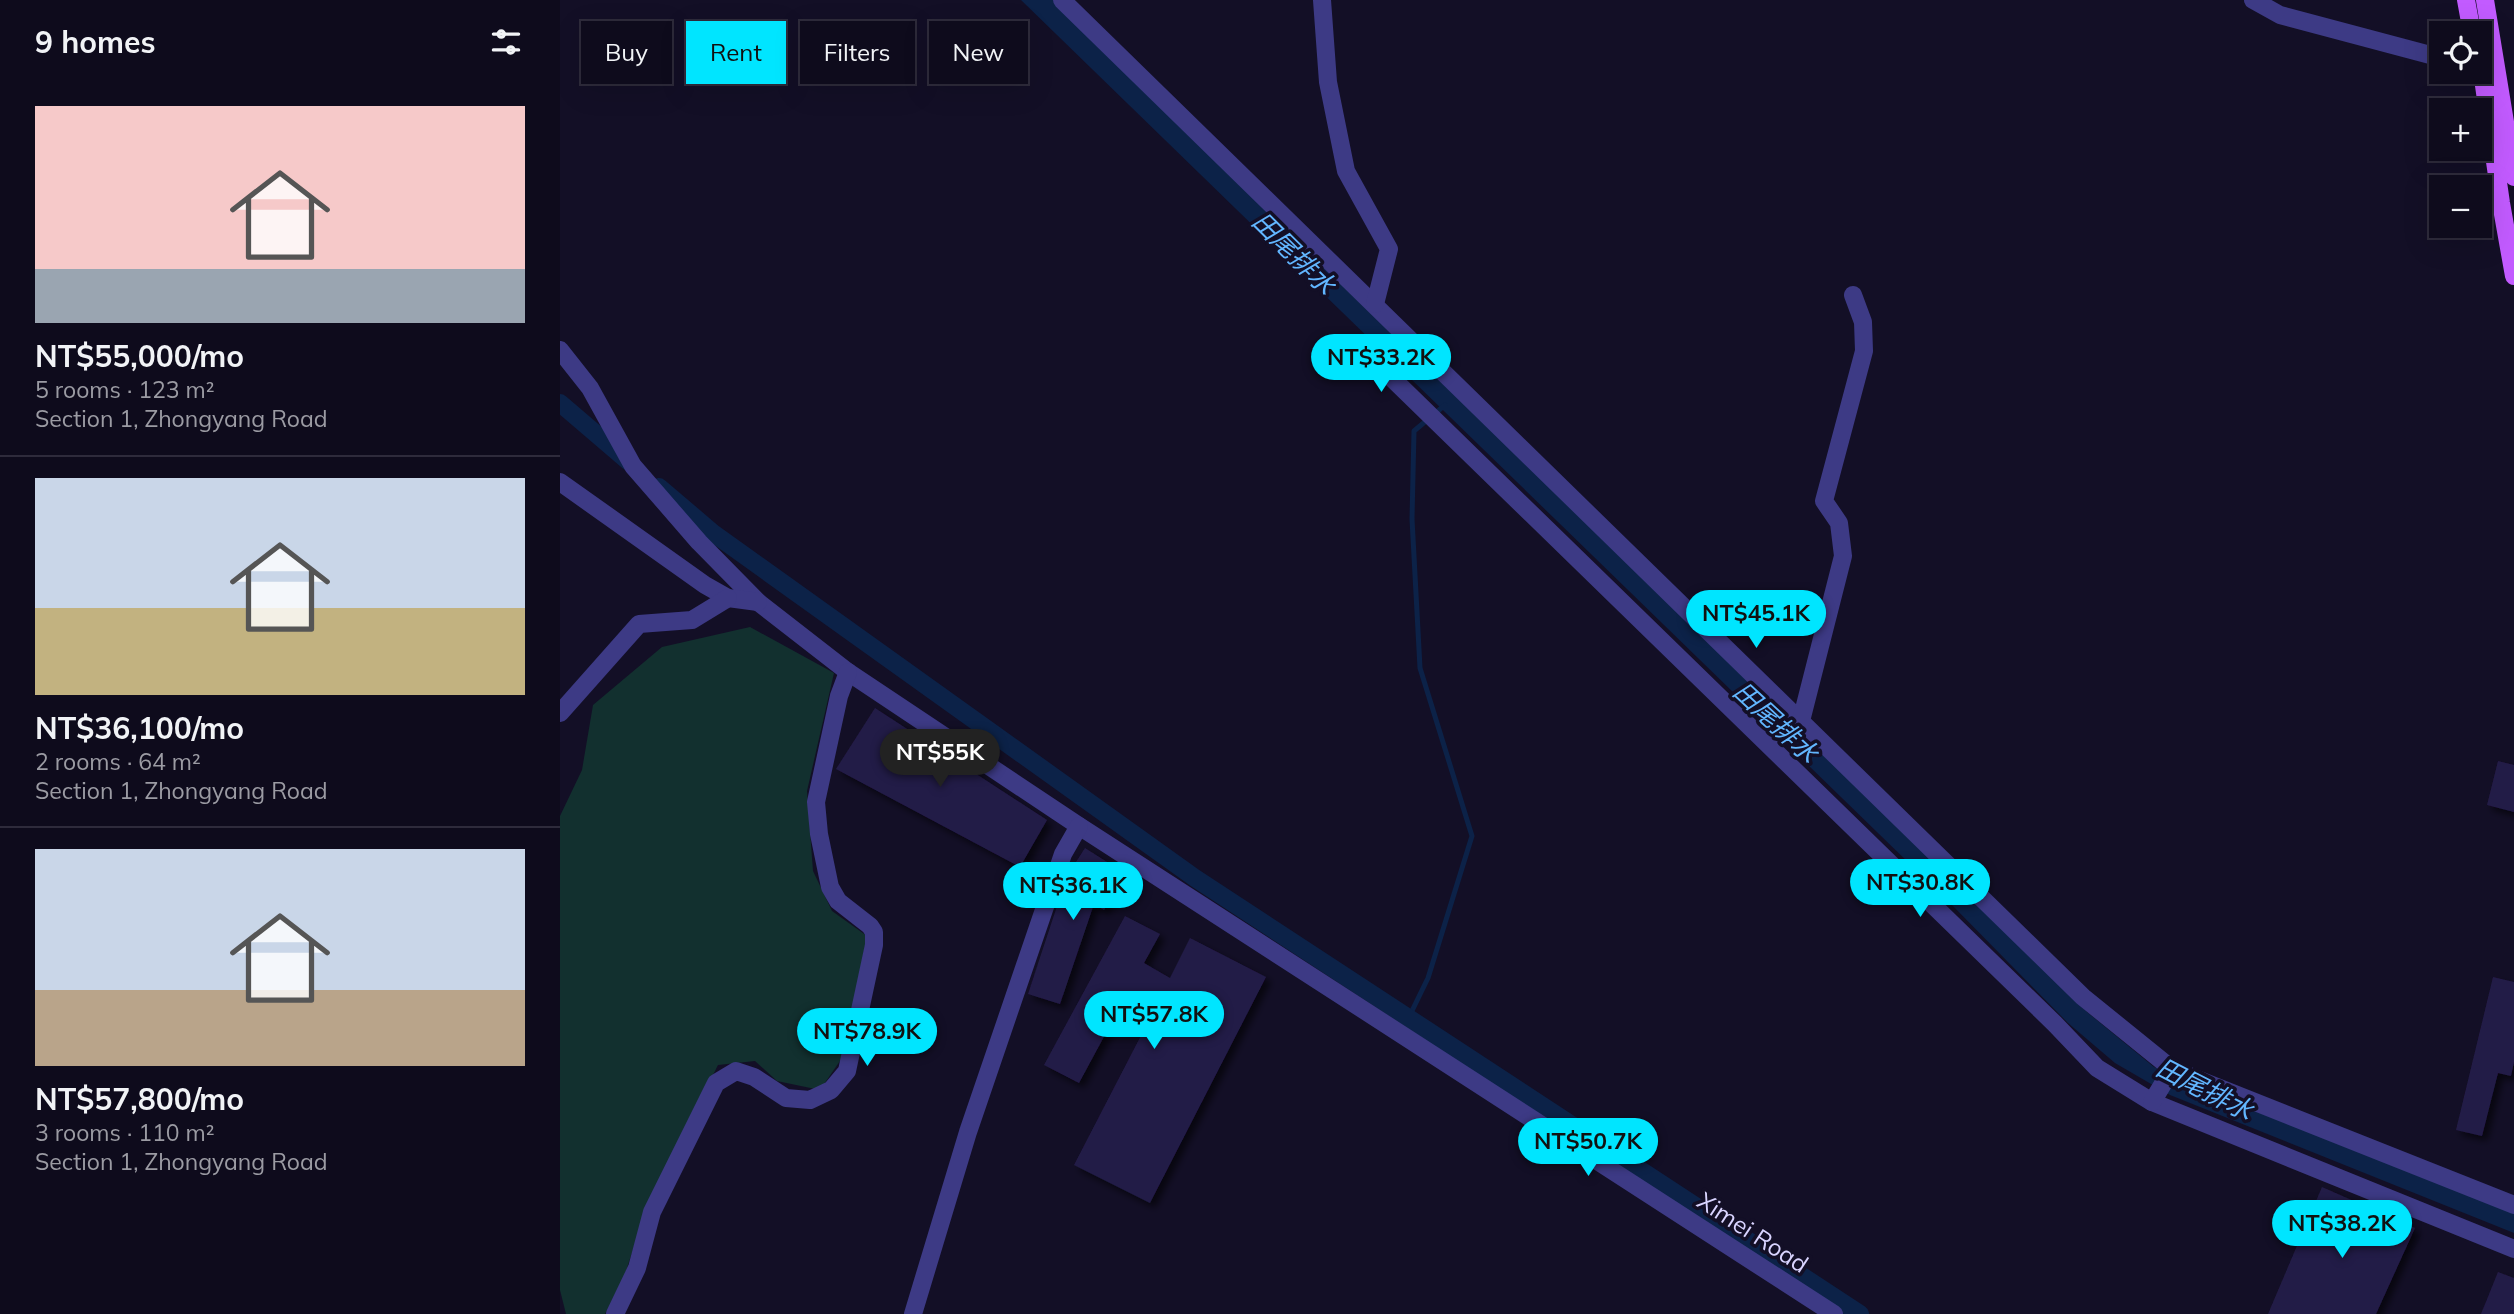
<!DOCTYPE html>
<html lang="en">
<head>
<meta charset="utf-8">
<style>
	:root { --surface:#0e0b1c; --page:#1c1929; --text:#f1f3f6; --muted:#9b9ba3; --line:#2e2b3b; --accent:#00e5ff }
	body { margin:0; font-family:Mulish,"Noto Sans TC",sans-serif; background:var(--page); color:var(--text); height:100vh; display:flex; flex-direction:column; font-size:26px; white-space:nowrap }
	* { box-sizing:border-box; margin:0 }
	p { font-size:23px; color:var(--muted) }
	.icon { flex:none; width:38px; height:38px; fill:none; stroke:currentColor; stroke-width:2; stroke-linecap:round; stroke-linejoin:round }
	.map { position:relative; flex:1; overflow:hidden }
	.side { display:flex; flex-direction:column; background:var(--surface); width:560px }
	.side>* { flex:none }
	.top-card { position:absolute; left:21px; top:21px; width:665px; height:63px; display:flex; gap:14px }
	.tools { position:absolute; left:1869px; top:21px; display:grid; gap:14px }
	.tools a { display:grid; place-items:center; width:63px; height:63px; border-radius:0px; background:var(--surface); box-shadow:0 7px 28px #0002,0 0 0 2px var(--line); font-size:35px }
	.price { position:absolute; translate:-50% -60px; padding:0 16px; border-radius:24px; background:var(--accent); color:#111; font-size:23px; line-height:46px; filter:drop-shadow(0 2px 4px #0008) }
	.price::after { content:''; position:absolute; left:50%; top:42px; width:21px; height:16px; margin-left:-10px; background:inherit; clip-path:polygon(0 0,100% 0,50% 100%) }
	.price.on { background:#222; color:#fff }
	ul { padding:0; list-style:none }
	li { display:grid; align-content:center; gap:14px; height:371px; padding:0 35px }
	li+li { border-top:2px solid var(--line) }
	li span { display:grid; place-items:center; height:217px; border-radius:0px; color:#555 }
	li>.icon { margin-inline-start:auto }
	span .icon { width:126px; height:126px; fill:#fffc; stroke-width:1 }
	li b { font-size:30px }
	h2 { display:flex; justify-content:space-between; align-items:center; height:84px; padding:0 35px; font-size:30px }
	.tag { padding:0 24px; border-radius:0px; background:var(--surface); box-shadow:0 7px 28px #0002,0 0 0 2px var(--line); font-size:24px; line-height:63px }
	.tag.on { background:var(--accent); color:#111 }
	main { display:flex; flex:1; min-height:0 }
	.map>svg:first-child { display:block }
	.green { fill:#12302f }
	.water { fill:#0c2248 }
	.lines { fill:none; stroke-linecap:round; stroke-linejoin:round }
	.stream { stroke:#0c2248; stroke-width:5 }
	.canal { stroke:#0c2248; stroke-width:18 }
	.building { fill:#241b47; filter:url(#shadow) }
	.minor { stroke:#3d3a85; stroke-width:18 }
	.major { stroke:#c25bff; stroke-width:18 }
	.labels { text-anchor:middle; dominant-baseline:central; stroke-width:7; stroke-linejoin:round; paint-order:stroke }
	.street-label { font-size:24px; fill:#d9d4ff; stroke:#130f26 }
	.water-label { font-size:26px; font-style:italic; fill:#62b6ff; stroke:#130f26 }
</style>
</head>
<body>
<main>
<section class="side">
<h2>9 homes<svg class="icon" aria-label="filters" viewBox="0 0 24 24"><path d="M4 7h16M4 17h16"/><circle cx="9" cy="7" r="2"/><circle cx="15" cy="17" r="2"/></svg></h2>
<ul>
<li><span style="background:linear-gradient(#f6c9c9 75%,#9aa5b1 0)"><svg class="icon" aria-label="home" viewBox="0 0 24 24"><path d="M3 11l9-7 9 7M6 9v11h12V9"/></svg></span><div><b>NT$55,000/mo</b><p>5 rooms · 123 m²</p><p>Section 1, Zhongyang Road</p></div></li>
<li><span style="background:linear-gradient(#c9d6e8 60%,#c2b280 0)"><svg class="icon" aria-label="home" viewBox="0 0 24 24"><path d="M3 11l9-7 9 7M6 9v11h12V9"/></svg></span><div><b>NT$36,100/mo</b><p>2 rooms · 64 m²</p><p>Section 1, Zhongyang Road</p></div></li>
<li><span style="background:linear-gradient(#c9d6e8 65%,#b9a48a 0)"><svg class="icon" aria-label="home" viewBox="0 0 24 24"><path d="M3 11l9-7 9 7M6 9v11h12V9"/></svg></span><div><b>NT$57,800/mo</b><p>3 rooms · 110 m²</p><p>Section 1, Zhongyang Road</p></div></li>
</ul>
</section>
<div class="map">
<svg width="1954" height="1314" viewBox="0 0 1954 1314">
	<defs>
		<filter id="shadow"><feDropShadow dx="5" dy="5" stdDeviation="3.5" flood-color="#0009"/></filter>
	</defs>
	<rect width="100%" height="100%" fill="#130f26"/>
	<polygon class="green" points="190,627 274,673 247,791 253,871 272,911 307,936 282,1058 260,1090 217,1081 195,1061 158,1065 88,1204 64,1277 45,1314 6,1314 0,1290 0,816 22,770 33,705 102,647"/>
	<polygon class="water" points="461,0 496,0 1527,1012 1594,1067 1606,1072 1954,1212 1954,1233 1610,1095 1555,1063 1508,1023 1390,903"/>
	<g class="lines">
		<polyline class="stream" points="848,1019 868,978 912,836 860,668 852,519 854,431 885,405"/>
		<g class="canal">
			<polyline points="0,403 69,462"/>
			<polyline points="99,487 153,533 635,878 1300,1314"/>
		</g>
	</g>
	<g class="building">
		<polygon points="315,708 487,820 460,867 276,769"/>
		<polygon points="1938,761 1954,765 1954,812 1927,805"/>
		<polygon points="525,848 566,874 544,910 534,904 500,1004 468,994 507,876"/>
		<polygon points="565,916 600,934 584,963 610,978 630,938 706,977 590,1203 514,1165 588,1022 560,1007 519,1083 484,1065"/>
		<polygon points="1933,977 1954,982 1954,1062 1951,1076 1938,1073 1922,1136 1896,1130"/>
		<polygon points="1762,1187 1855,1228 1816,1314 1708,1314"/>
		<polygon points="1938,1272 1954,1278 1954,1314 1921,1314"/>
	</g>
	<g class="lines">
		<g class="minor">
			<polyline points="502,0 1523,997 1612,1069 1954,1205"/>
			<polyline points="762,0 768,82 786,171 829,249 815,304"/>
			<polyline points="1693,0 1720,15 1874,56 1881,54"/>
			<polyline points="802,349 1495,1024 1537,1068 1592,1102 1954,1249"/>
			<polyline points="0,350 30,388 73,466 139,542 198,602 288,672 519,826 1274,1314"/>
			<polyline points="0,482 145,585 168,598 198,602"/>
			<polyline points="0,713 79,624 132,620 168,598"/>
			<polyline points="1241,721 1283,556 1279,523 1264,501 1304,351 1303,322 1293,295"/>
			<polyline points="1592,1102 1612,1069"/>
			<polyline points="55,1314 77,1268 92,1212 156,1083 176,1071 194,1077 226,1098 250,1100 271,1090 287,1071 314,945 314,932 310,926 278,901 270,887 259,834 256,802 279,696 288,672"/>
			<polyline points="353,1314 408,1132 503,854 519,826"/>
		</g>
		<g class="major">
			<polyline points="1906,0 1912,33"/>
			<polyline points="1925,0 1954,177"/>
			<polyline points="1920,58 1941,203 1954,276"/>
		</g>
	</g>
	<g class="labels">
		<g class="street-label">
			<text transform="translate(1193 1232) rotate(33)">Ximei Road</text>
		</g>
		<g class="water-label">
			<text transform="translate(734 253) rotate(45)">田尾排水</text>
			<text transform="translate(1216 722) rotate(43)">田尾排水</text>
			<text transform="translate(1645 1089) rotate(27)">田尾排水</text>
		</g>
	</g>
</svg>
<div class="tools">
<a><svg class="icon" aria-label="locate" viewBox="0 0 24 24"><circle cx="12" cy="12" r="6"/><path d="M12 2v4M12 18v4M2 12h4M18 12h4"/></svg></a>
<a>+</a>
<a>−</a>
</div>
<b class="price" style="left:821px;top:394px">NT$33.2K</b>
<b class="price" style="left:1196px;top:650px">NT$45.1K</b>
<b class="price on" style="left:380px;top:789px">NT$55K</b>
<b class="price" style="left:1360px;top:919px">NT$30.8K</b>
<b class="price" style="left:513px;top:922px">NT$36.1K</b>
<b class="price" style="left:594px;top:1051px">NT$57.8K</b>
<b class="price" style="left:307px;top:1068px">NT$78.9K</b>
<b class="price" style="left:1028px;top:1178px">NT$50.7K</b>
<b class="price" style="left:1782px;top:1260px">NT$38.2K</b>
<div class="top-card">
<a class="tag">Buy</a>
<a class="tag on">Rent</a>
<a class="tag">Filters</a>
<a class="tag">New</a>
</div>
</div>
</main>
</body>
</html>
